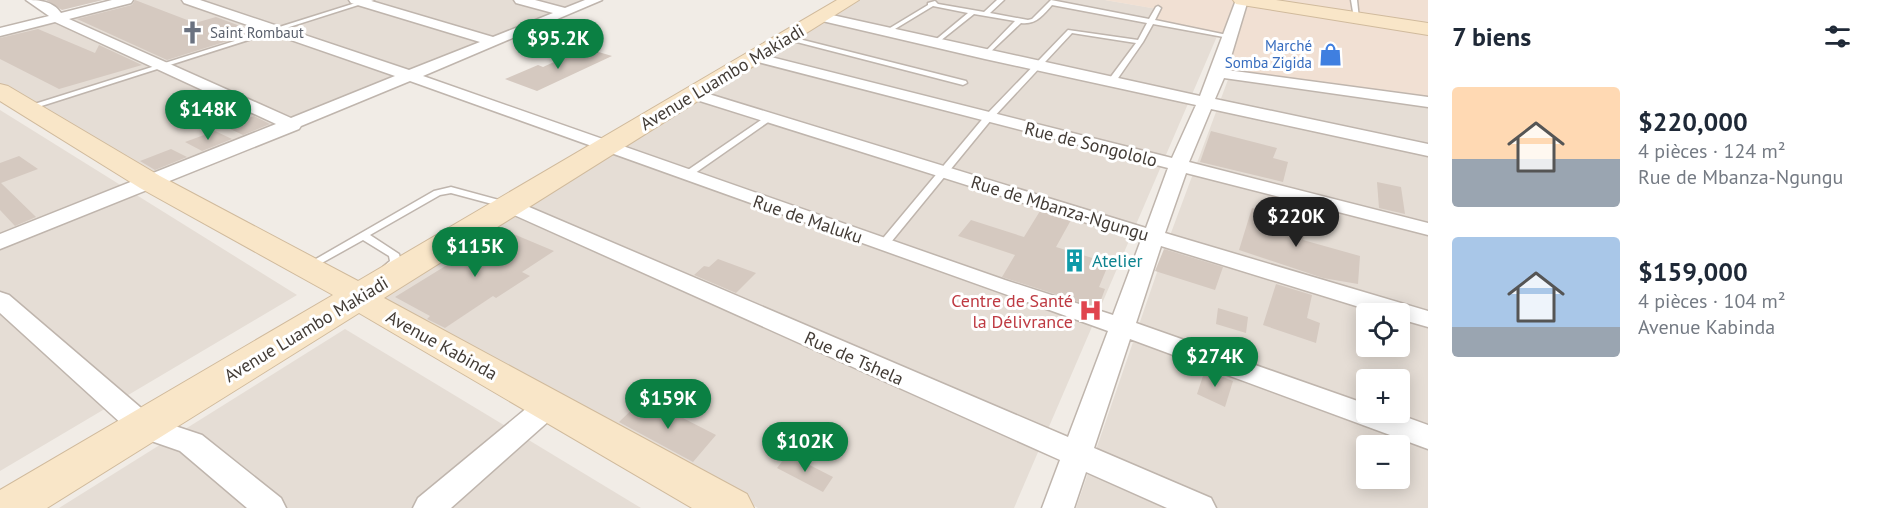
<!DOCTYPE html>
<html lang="fr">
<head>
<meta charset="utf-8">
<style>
	:root { --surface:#fff; --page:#f2f2f3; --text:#1f2937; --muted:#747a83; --accent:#0b8043 }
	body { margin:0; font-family:"PT Sans",sans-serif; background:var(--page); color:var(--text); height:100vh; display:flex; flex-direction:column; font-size:22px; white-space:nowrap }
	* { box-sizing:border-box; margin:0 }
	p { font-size:20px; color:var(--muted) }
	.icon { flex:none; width:33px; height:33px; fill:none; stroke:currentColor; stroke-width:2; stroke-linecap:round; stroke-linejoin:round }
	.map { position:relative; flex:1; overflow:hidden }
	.sheet { display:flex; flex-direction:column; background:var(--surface); width:450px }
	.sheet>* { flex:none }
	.fabs { position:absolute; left:1356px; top:303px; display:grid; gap:12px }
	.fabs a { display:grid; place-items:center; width:54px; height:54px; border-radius:6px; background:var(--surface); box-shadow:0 3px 15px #0003; font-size:30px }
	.price { position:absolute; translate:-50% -51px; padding:0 14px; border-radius:21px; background:var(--accent); color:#fff; font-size:20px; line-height:39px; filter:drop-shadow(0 2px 3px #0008) }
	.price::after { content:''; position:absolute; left:50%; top:36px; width:18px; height:14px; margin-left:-9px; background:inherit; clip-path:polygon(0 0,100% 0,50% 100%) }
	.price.current { background:#222; color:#fff }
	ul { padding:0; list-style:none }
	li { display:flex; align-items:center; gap:18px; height:150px; padding:0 24px }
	li span { display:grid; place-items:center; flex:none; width:168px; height:120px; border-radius:6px; color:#555 }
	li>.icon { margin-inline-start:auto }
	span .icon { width:72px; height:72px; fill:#fffc; stroke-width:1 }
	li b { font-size:26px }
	h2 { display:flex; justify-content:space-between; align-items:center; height:72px; padding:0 24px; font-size:26px }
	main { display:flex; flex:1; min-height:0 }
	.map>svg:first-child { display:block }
	.residential { fill:#e5ddd5; fill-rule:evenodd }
	.commercial { fill:#f1e0d3 }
	.building { fill:#d5c9c0 }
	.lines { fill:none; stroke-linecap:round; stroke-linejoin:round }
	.lane-casing { stroke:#bfb5ad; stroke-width:3 }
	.street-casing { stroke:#bfb5ad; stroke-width:3 }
	.secondary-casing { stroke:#d0ba9c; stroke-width:2 }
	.lane { fill:#fff; fill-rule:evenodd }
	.street { fill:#fff; fill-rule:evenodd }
	.secondary { fill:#f9e6c8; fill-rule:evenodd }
	.labels { text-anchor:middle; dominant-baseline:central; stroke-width:6; stroke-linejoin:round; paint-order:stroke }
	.far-worship-label { font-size:15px; fill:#5b616d; stroke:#fff; text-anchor:start }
	.far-shop-label { font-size:15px; fill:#366cbe; stroke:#fff; text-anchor:end }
	.street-label { font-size:18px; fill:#433c36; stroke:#fff }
	.culture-label { font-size:18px; fill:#0d838f; stroke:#fff; text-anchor:start }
	.health-label { font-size:18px; fill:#be3a42; stroke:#fff; text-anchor:end }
</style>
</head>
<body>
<main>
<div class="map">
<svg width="1428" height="508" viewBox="0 0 1428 508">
	<rect width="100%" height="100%" fill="#f1ece6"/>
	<g class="residential">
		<polygon points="132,0 592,0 155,177 0,87 0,34"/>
		<polygon points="860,0 1105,0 1158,9 1218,34 1014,508 758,508 375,300"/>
		<path d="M1229,77L1428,105V508H1076L1165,249ZM1366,314H1400V346H1366ZM1366,380H1400V412H1366ZM1366,446H1400V478H1366Z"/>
		<polygon points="0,110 297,295 0,471"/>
		<polygon points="345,329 641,508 59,508"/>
	</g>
	<polygon class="commercial" points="1105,0 1428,0 1428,97 1227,70 1238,37 1150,21 1157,9"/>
	<g class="building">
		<polygon points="46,0 103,0 62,10"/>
		<polygon points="135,0 195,23 216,17 256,32 167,60 77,19 132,5"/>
		<polygon points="38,29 95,53 99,45 142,65 59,89 0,59 0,38"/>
		<polygon points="585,48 612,56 537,91 505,79 538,65 543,67"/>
		<polygon points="254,116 270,124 243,135 226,127"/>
		<polygon points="215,131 232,139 202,151 185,142"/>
		<polygon points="1211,131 1277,148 1273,158 1288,162 1283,182 1200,162"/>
		<polygon points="171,149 187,157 155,170 140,161"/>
		<polygon points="19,156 38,169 1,183 36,217 15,226 0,210 0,163"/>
		<polygon points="1377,182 1401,187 1405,214 1379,208"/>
		<polygon points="1252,208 1307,224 1303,240 1360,256 1358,284 1323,278 1239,250"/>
		<polygon points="1040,211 1071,220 1056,247 1109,263 1099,287 1105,289 1098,308 1002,277 1015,255 958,236 971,220 1024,237"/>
		<polygon points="504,230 554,251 522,272 530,276 496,298 493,296 445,328 427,319 430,316 395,297"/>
		<polygon points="1164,249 1223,267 1215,290 1155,271"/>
		<polygon points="718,259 756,273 736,293 694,275 704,266 709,267"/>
		<polygon points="1276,284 1312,295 1307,318 1320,323 1316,343 1263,325"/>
		<polygon points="1218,308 1248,317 1246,333 1216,324"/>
		<polygon points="1205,370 1233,381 1225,407 1197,394"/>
		<polygon points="644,398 716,435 693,462 619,422"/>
		<polygon points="788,454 833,477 823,492 777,468"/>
	</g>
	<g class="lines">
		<defs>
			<g id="lane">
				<polygon points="365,0 374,0 32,109 29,109 25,107"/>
				<path d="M997,0H1004L990,13L1028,20L1032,19L1051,0L1149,19L1156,7L1158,6L1161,8L1155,20L1232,36L1229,38L1153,24L1143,42L1114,84H1111L1107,82L1136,43L1072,33L991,120L887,247H879L878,245L879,243L985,116L1068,30L1138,40L1147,23L1052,5C1043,15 1036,25 1021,23L985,57L983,56V54L1015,21L974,14L935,45L932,43L933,42L968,13L933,6L890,32L885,31L928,5V3L935,1L938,4L984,12Z"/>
				<polygon points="1351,0 1357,0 1359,19 1354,18"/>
				<polygon points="787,36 966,81 967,83 963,85 785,39 785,37"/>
				<polygon points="767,116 773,116 774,118 688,178 682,178 680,176 682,174"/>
				<polygon points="451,187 510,203 512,205 507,208 451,193 440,195 370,235 399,254 401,262 388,270 383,267 390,261 389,256 363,240 311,269 307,270 302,267 434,191"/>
			</g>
			<g id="street">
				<path d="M26,0C39,0 53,1 61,13L112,0H133L131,3L69,19L291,118L395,76L184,3L182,0H200L409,70L480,42L351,3L349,0H368L493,37L553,13L516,3L514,0H535L565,8L585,0H602L423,76L1005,280L1113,315L1141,240L687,97L685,94L687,91H699L1146,228L1168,168L750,60L748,57L755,53L1172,158L1196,105L985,59L818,20L816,17L823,13L1200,96L1236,0H1248L1227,70L1428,97V107L1224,78L1215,99L1428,144V156L1211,109L1189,162L1428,223V235L1186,173L1165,233L1428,311V327L1400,319V314H1382L1161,246L1136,323L1366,404V412H1392L1428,425V449L1130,339L1094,448L1211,498L1216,508H1167L1086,472L1074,508H1042L1060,460L501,209L498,205L501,201L508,199L515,201L1068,437L1108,331L410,81L301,126L299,129L0,249V234L276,124L55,22L0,36V28L49,16Z"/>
				<polygon points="0,292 9,295 154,419 202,435 281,498 286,508 247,508 180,451 134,435 0,313"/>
				<polygon points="549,394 559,398 563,405 559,412 451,508 413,508 418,498 539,398"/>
			</g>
			<g id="secondary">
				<polygon points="837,0 859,0 384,298 747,494 754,508 692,508 359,313 47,508 0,508 0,490 333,295 140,188 0,101 0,84 8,86 160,176 358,281"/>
				<polygon points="1233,0 1276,0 1428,23 1428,35 1242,5 1236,4"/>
			</g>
		</defs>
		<use href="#lane" class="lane-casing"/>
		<use href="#street" class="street-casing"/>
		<use href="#secondary" class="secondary-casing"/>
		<use href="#lane" class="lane"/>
		<use href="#street" class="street"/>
		<use href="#secondary" class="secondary"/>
	</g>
	<defs>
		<symbol id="church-bare" viewBox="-9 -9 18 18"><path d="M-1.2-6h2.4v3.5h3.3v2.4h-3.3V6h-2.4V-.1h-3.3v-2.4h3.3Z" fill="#6b7280" stroke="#fff" stroke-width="2.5" paint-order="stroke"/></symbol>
		<symbol id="shop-bare" viewBox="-9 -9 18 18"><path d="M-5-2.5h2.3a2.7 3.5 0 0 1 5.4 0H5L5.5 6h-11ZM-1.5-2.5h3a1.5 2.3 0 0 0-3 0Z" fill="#3f7fe0" stroke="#fff" stroke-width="2.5" paint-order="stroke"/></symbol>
		<symbol id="building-bare" viewBox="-9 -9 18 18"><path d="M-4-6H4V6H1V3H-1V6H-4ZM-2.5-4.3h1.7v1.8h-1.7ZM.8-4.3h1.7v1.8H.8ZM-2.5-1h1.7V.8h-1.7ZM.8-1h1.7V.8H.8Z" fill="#0f9aa8" stroke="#fff" stroke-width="2.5" paint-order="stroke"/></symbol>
		<symbol id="hospital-bare" viewBox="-9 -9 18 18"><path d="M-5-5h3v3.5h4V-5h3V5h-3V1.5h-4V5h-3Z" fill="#e0444e" stroke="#fff" stroke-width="2.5" paint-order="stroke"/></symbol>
	</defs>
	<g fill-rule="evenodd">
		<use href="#church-bare" x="176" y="16" width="33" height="33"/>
		<use href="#shop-bare" x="1314" y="38" width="33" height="33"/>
		<use href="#building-bare" x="1058" y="244" width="33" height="33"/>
		<use href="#hospital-bare" x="1074" y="294" width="33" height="33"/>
	</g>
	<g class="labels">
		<g class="far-worship-label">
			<text x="210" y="32">Saint Rombaut</text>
		</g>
		<g class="far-shop-label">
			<text x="1312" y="45">Marché<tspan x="1312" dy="17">Somba Zigida</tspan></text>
		</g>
		<g class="street-label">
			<text transform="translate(722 77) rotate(-31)">Avenue Luambo Makiadi</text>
			<text transform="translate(1091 144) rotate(14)">Rue de Songololo</text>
			<text transform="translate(1060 208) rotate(17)">Rue de Mbanza-Ngungu</text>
			<text transform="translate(808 219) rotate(19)">Rue de Maluku</text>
			<text transform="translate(306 329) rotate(-31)">Avenue Luambo Makiadi</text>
			<text transform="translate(442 345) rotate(29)">Avenue Kabinda</text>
			<text transform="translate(854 358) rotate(24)">Rue de Tshela</text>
		</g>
		<g class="culture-label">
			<text x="1092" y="260">Atelier</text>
		</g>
		<g class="health-label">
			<text x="1073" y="300">Centre de Santé<tspan x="1073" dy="21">la Délivrance</tspan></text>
		</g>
	</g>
</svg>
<div class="fabs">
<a><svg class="icon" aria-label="locate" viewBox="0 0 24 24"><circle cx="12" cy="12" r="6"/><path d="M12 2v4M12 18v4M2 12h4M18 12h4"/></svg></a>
<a>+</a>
<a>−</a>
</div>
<b class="price" style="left:558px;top:70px">$95.2K</b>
<b class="price" style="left:208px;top:141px">$148K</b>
<b class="price current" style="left:1296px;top:248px">$220K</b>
<b class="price" style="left:475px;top:278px">$115K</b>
<b class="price" style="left:1215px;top:388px">$274K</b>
<b class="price" style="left:668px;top:430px">$159K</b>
<b class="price" style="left:805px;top:473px">$102K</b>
</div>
<section class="sheet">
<h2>7 biens<svg class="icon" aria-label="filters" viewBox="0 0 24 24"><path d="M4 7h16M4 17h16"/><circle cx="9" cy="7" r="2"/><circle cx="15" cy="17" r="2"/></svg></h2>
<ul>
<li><span style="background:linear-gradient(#ffd9b3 60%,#9aa5b1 0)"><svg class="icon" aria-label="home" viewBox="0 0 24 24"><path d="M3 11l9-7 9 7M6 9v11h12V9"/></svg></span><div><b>$220,000</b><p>4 pièces · 124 m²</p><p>Rue de Mbanza-Ngungu</p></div></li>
<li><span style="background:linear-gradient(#a9c7e8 75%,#9aa5b1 0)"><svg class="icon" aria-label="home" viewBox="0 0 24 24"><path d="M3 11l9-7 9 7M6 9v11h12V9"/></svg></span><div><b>$159,000</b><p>4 pièces · 104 m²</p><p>Avenue Kabinda</p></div></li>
</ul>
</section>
</main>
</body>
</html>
